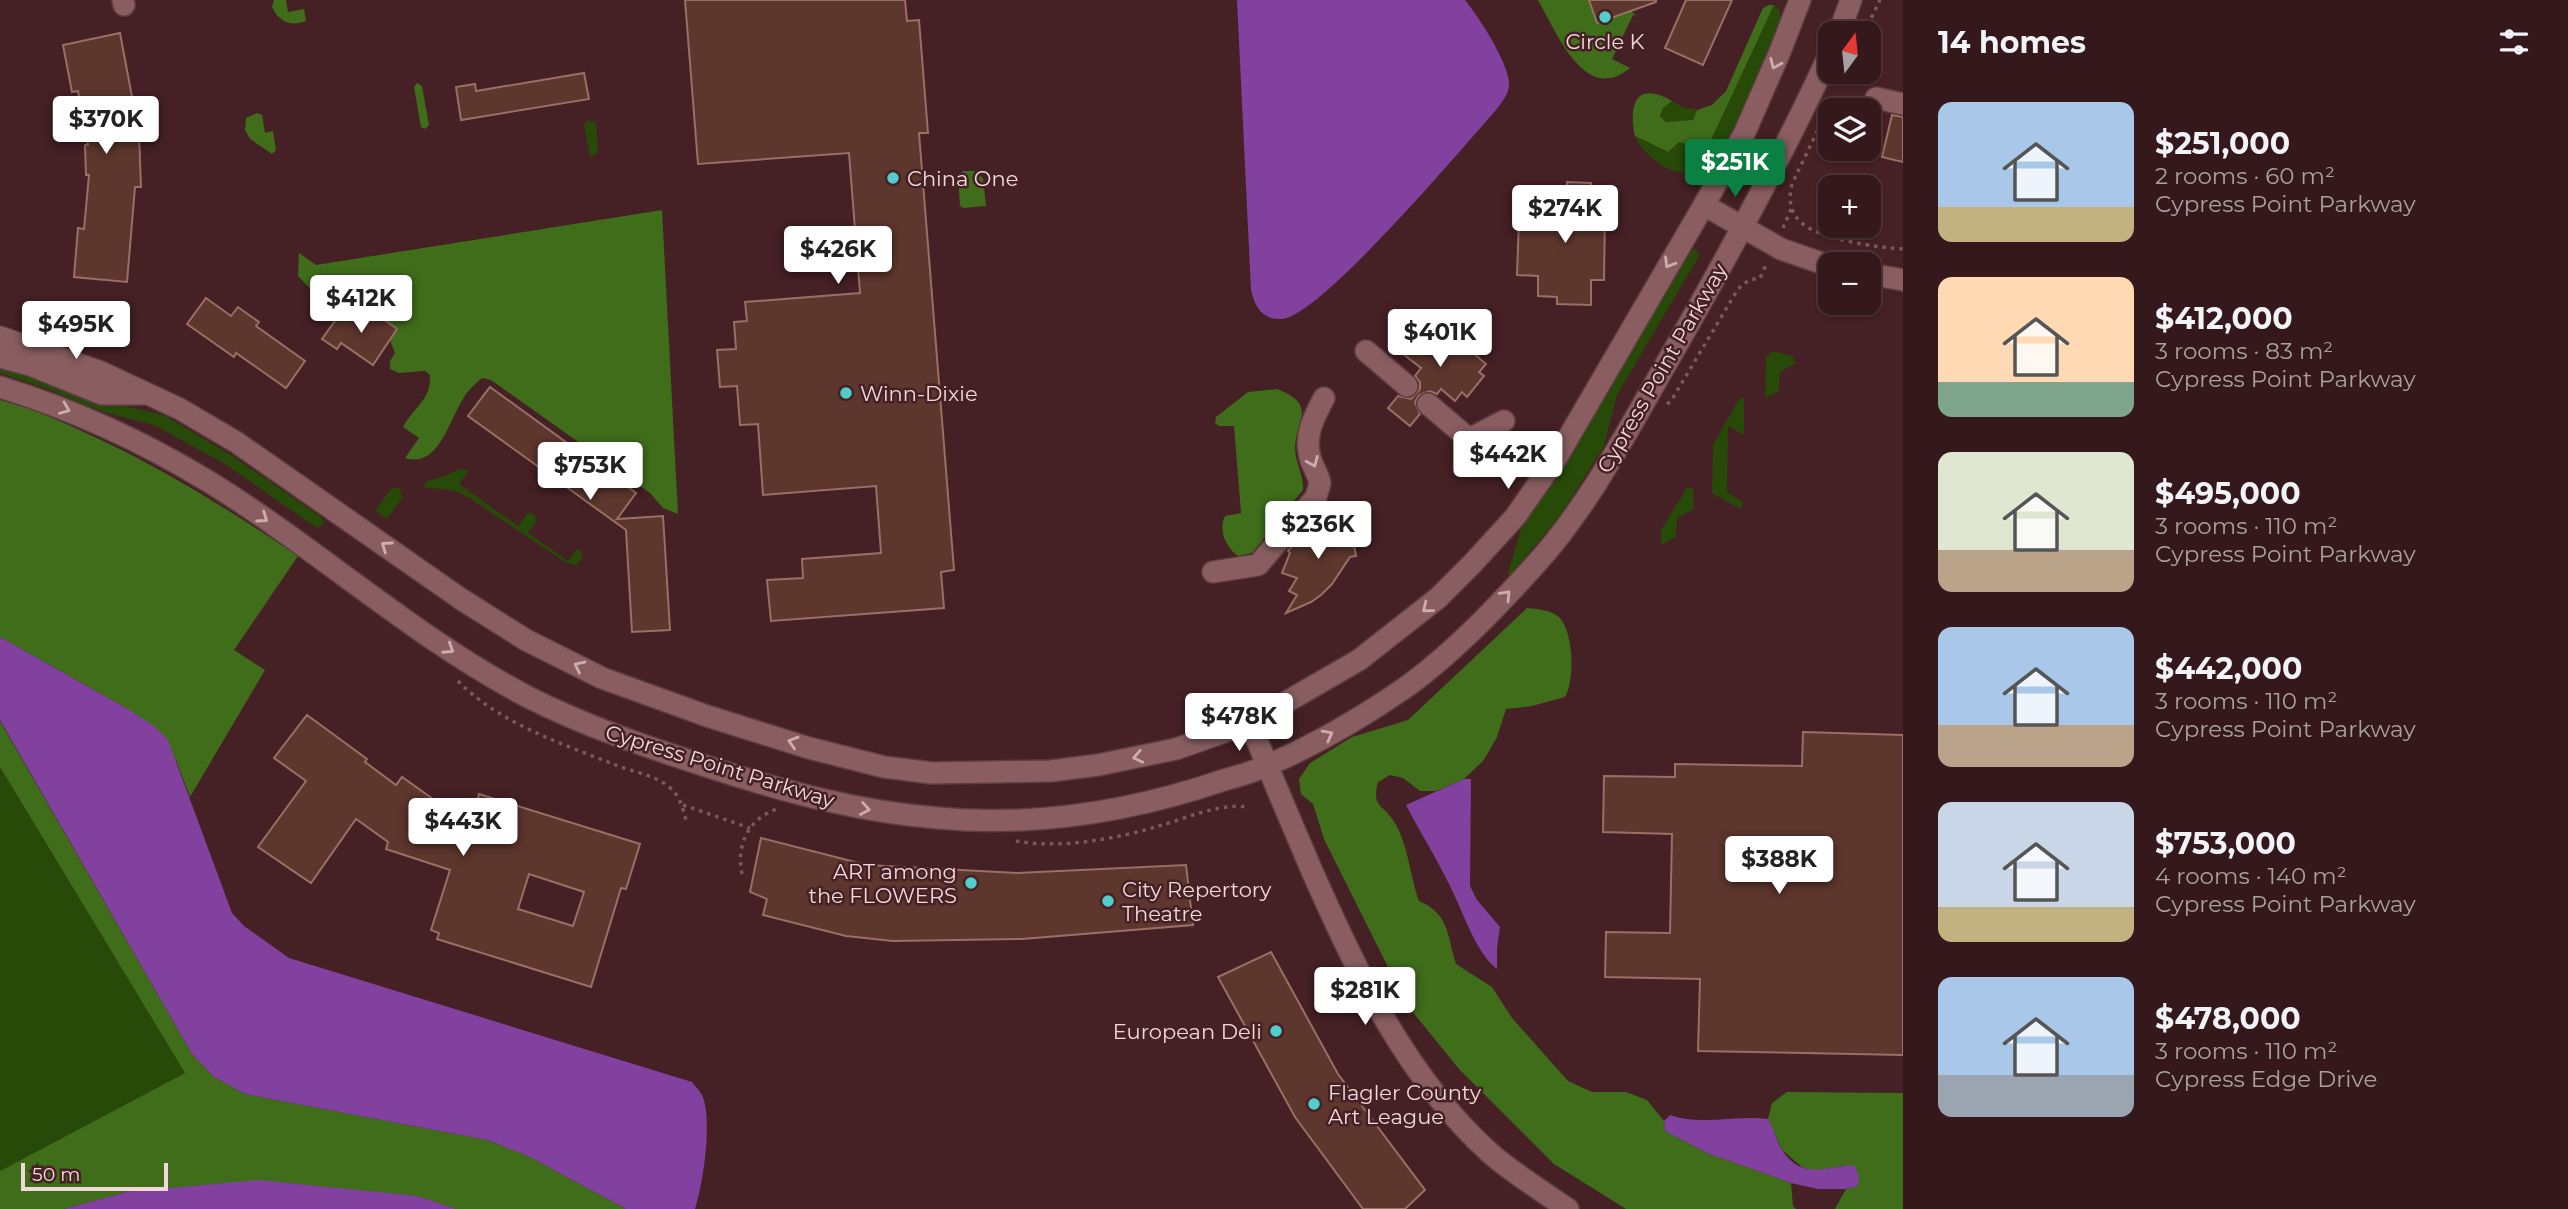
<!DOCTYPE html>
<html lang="en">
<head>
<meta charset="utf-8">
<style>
	:root { --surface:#34181b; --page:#3c2124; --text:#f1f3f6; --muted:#a9a0a3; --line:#4e373a; --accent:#0b8043 }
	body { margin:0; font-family:Montserrat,sans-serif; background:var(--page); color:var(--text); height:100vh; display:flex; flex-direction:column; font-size:26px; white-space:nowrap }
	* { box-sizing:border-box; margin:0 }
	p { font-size:23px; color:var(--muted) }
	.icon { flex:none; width:38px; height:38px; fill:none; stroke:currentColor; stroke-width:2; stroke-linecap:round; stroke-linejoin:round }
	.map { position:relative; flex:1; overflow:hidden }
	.drawer { display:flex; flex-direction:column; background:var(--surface); width:665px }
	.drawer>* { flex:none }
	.needle { width:46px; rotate:15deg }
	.buttons { position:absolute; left:1818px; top:21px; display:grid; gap:14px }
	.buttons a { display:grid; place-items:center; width:63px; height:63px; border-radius:14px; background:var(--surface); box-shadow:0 2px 5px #0004,0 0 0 2px var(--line); font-size:35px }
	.scale { position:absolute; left:21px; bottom:18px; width:147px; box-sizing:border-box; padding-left:7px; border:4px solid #f2d8d9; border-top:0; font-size:19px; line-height:24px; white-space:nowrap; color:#f2d8d9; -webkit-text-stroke:5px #452024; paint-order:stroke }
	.price { position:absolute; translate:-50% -60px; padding:0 16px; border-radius:7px; background:#fff; color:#222; font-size:23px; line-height:46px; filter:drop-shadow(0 2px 4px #0008) }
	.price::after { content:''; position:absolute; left:50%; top:42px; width:21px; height:16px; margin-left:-10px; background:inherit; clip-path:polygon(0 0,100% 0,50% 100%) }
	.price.current { background:var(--accent); color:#fff }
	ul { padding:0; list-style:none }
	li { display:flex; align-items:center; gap:21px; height:175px; padding:0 35px }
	li span { display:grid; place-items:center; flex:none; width:196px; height:140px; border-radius:14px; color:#555 }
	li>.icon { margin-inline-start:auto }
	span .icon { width:84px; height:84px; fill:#fffc; stroke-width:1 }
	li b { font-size:30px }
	h2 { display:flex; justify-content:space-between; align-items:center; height:84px; padding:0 35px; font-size:30px }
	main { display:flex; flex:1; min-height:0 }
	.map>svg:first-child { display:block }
	.green { fill:#274a08 }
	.forest { fill:#3f6d1a }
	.water { fill:#82419e }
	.building { fill:#5d362d; stroke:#9a6f64; stroke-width:2; fill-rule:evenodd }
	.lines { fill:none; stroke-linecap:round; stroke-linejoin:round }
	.minor-casing { stroke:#5e3d42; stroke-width:24 }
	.path { stroke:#7a595c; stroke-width:3.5; stroke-dasharray:3.5 5; stroke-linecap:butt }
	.minor { stroke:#8a5e61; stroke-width:21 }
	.oneway { stroke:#ceadaf }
	.poi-dot { fill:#52cdcc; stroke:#452024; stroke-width:2.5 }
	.labels { text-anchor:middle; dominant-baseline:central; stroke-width:5; stroke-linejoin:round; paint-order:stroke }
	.poi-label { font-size:21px; fill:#f2d8d9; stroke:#452024; text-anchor:start }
	.street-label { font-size:21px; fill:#f2d8d9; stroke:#452024 }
</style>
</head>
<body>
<main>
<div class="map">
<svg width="1903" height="1209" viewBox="0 0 1903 1209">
	<rect width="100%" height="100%" fill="#452024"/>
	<g class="green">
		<path d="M1774,5L1779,8L1781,20C1767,51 1732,146 1709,164C1697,173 1682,175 1669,169C1654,162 1642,151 1635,136L1667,152L1679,142L1687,144L1698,153H1705Z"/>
		<polygon points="1672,101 1682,107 1697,110 1693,120 1666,122 1660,117 1663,108"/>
		<polygon points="587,121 595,122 596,125 598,153 592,156 590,155 584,126"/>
		<polygon points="1696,249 1699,256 1617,395 1604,446 1562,513 1511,575 1508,573 1522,526 1570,455 1688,256 1691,251"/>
		<polygon points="1772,351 1792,356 1796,363 1780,372 1779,391 1765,398 1766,357"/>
		<polygon points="0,362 108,402 164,415 231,455 321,517 324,524 317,528 225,464 154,425 103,412 47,389 0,373"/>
		<polygon points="1744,398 1744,435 1728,426 1727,492 1743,502 1741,509 1712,493 1713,445 1739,399"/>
		<polygon points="460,469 469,470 459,484 518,526 528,513 535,515 536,522 528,533 568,561 577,549 580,550 583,557 576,565 565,562 468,497 455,491 423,487 427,481 443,477"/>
		<polygon points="393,487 400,489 402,498 387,519 375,510"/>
		<polygon points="1691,487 1693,489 1694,509 1677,518 1676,537 1661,545 1661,530 1687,488"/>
		<polygon points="0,767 185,1073 0,1171"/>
	</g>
	<g class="forest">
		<path d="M274,0H286L288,12L304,9L306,21C291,27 279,22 272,7Z"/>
		<path d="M1538,0H1589L1598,23L1631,11L1637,17L1633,15L1612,59L1630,68C1585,106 1556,31 1538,0Z"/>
		<path d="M1769,5H1774L1705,153H1698L1687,144L1679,142L1668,152L1635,136C1628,103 1637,81 1672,101L1663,108L1660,116L1666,122L1693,120L1697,110L1712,105L1726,91L1763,8Z"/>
		<polygon points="417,83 422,86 429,125 425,129 421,127 414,87"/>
		<polygon points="257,113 262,115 265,133 273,131 276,150 272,154 250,139 245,130 246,118"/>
		<polygon points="963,171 974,171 983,178 986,206 963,208 960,206 958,176"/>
		<path d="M662,210L678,514L663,508L650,493L491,380L482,378C475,384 467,391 463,399C449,421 438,469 405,458L419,438L403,427C414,406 431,401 430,375L425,371L399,373L390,369V361L395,353L390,340L397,329L373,313L367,322L345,307L340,313L321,300L298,276L299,253L316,265Z"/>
		<path d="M1277,389C1318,405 1296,419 1295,447C1295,463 1304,475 1303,490L1252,553L1238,556C1226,547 1218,531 1225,516L1241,513L1234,426H1219L1215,423L1216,417L1248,392Z"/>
		<path d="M0,400C35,409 67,424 99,439C171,473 232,512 298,556L234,650L265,670L190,797L176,760L126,708L0,637Z"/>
		<path d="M1527,608C1537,609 1551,610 1559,617C1574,633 1575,679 1565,697L1532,706L1506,709L1497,737L1484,760L1464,779L1436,791H1420L1403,778L1390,775L1378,782C1372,807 1381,803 1393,820C1408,842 1410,876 1419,901C1450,914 1447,936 1456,964L1492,987L1512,1018L1568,1081L1592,1092H1626L1647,1100L1664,1121L1665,1131L1707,1153L1791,1183L1793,1206L1796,1209H1626L1554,1164L1459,1069L1407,1005L1324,839L1313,804L1301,794L1299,779L1310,763L1352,737L1408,720Z"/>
		<polygon points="0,721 192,1054 214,1077 245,1094 487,1140 528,1156 626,1209 457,1209 416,1196 127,1192 64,1209 0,1209 0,1171 185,1073 0,767"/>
		<polygon points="1787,1092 1903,1093 1903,1209 1835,1209 1846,1189 1858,1186 1843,1166 1813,1171 1802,1167 1782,1150 1768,1119 1772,1103"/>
	</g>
	<g class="water">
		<path d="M1237,0H1465C1478,16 1510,64 1509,85C1509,94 1501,103 1496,110C1464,146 1321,316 1282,319C1262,320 1255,307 1251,290Z"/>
		<path d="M0,637L126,708L154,726L168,740L232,913L244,926L289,958L692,1082C695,1086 700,1091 702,1095C713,1118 703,1185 695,1209H626L528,1156L487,1140L245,1094L214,1077L192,1054L0,720Z"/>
		<path d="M1464,779H1471L1470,886L1477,900L1500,927L1497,948V969C1476,953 1463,912 1451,888C1437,859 1420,832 1406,805Z"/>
		<path d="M1670,1115C1701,1126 1736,1115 1768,1119C1774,1128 1776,1140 1782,1150C1801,1180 1826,1167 1854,1165L1859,1176L1858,1186L1846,1189H1818L1791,1183L1707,1153L1665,1131L1664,1121Z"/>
		<polygon points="259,1180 417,1196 457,1209 64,1209 127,1192"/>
	</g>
	<g class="building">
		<polygon points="685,0 905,0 907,21 919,20 928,133 919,133 954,570 941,572 944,608 771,621 767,580 803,578 802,559 881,553 876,486 763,495 758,424 740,425 737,386 720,387 717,350 736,349 734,322 747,321 745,302 860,293 849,153 698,164"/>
		<polygon points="1589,0 1656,0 1656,2 1597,23"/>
		<polygon points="1686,0 1732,0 1703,65 1665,48"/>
		<polygon points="120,33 139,134 141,187 135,187 127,282 74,277 78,228 84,229 89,175 86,175 85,145 88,145 78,91 72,92 63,45"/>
		<polygon points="584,73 589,99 461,120 456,87 475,84 476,91"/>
		<polygon points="1892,115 1903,117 1903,162 1882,157"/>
		<polygon points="1567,182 1591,183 1591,192 1595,192 1594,212 1605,212 1604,280 1591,280 1591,305 1557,304 1557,297 1538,296 1538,276 1517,275 1519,219 1538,220 1538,209 1548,209 1549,189 1567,189"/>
		<polygon points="206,298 231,316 238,307 259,322 256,326 305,361 286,388 236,353 234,357 187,324"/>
		<polygon points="345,307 367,322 373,312 397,329 373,365 341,343 337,349 322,339"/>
		<polygon points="1424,327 1432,334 1438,327 1451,337 1456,331 1476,348 1472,352 1486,364 1479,372 1484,376 1467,397 1462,392 1455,401 1441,389 1437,394 1430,391 1419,395 1415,402 1420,414 1410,426 1388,408 1398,396 1411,399 1420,389 1420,382 1415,376 1421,368 1402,353"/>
		<polygon points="490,387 636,493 617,519 663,516 670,630 632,632 626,530 468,416"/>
		<polygon points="1328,519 1352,535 1356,556 1350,557 1332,584 1321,595 1311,602 1286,613 1297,595 1289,591 1297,578 1282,573 1290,553 1288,551 1305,530 1308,533"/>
		<path d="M307,715L367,759L365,762L396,785L402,777L440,804L438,809L472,820L479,794L640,844L626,889L621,888L591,987L437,939L439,933L431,930L450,870L386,849L388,842L356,819L311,883L258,847L306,781L274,758ZM529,874L584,892L573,926L518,909Z"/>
		<polygon points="1803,732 1903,735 1903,1055 1698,1051 1700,979 1605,977 1606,932 1670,933 1672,834 1603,832 1604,776 1675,777 1675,764 1802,766"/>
		<polygon points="761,838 867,865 1017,873 1186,865 1193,925 1022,939 893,941 846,936 763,915 767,899 750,892"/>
		<polygon points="1271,952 1338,1074 1425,1190 1405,1209 1363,1209 1295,1117 1218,977"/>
	</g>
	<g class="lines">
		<defs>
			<g id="minor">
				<polyline points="123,0 124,5"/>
				<polyline points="1839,33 1851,0"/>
				<polyline points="1876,98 1903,104"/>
				<polyline points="1704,205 1781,249 1830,266"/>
				<polyline points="1869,274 1903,280"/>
				<polyline points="0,337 101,372 180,409 236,442 461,599 526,640 602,678 707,716 809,748 884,767 932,773 1051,771 1098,765 1176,749 1250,723 1359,660 1438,598 1473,563 1515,517 1557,457 1704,205 1744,134 1779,54 1800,0"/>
				<polyline points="1366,351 1407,386"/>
				<polyline points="0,357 30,365 102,394 143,394"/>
				<path d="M0,387C75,410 144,442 211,483C319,550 415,638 528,697C587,727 650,748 712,768C786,792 860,812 938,818C1034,827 1133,811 1224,780C1239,776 1254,772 1268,765C1317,744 1366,715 1409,685C1455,651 1497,607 1535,565C1587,508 1624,437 1662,371C1722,267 1780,162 1830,53"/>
				<polyline points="1428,404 1469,439 1504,421"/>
				<path d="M1213,572L1258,565L1316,497L1320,483C1318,473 1312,466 1310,457C1304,435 1314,417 1324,398"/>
				<path d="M1250,723C1270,773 1291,822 1312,871C1357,973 1406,1077 1490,1153C1514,1174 1542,1191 1568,1209"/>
			</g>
		</defs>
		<use href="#minor" class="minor-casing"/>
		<g class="path">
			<polyline points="1864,33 1880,0"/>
			<path d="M1825,115L1792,184C1788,199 1790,214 1803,224C1820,239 1880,248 1903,249"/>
			<polyline points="1783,228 1792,207"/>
			<polyline points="1667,404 1671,401 1738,289 1749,280 1760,278 1767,263"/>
			<path d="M458,681C499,723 560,743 613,764C630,771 654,775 668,786C681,796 683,810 687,824"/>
			<polyline points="683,805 750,828"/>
			<path d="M1016,841C1062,849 1115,839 1159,826C1187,818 1219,803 1248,807"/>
			<path d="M742,874C736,845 748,819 777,809"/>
		</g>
		<use href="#minor" class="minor"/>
	</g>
	<defs><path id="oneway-chevron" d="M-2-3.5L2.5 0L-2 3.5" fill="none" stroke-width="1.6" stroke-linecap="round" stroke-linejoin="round" transform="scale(1.75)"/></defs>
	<g class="oneway">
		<use href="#oneway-chevron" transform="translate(1775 64) rotate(114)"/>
		<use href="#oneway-chevron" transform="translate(1669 263) rotate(121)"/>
		<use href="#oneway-chevron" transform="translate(65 409) rotate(22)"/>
		<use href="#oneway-chevron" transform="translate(1313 462) rotate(67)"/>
		<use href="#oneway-chevron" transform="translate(263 518) rotate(35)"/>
		<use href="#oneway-chevron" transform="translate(386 546) rotate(-145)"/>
		<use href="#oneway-chevron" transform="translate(1506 595) rotate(-46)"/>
		<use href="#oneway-chevron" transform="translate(1427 608) rotate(141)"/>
		<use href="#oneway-chevron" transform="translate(449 649) rotate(33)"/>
		<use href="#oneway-chevron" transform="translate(579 666) rotate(-154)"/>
		<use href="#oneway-chevron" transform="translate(1328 735) rotate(-28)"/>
		<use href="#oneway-chevron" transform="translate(793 742) rotate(-163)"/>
		<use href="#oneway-chevron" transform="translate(1138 757) rotate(168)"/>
		<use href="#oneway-chevron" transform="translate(865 809) rotate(10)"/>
	</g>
	<g class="poi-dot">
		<circle cx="1605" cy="17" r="7"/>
		<circle cx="893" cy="178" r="7"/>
		<circle cx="846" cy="393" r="7"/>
		<circle cx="971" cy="883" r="7"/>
		<circle cx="1108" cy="901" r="7"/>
		<circle cx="1276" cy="1031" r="7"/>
		<circle cx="1314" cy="1104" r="7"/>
	</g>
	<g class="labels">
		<g class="poi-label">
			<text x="1605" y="41" text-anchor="middle">Circle K</text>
			<text x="907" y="178">China One</text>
			<text x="860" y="393">Winn-Dixie</text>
			<text x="957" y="871" text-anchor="end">ART among<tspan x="957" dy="24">the FLOWERS</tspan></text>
			<text x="1122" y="889">City Repertory<tspan x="1122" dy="24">Theatre</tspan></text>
			<text x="1262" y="1031" text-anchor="end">European Deli</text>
			<text x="1328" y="1092">Flagler County<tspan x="1328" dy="24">Art League</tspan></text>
		</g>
		<g class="street-label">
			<text transform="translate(1662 368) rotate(-60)">Cypress Point Parkway</text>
			<text transform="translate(720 766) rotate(17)">Cypress Point Parkway</text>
		</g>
	</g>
</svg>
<div class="buttons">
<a><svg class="needle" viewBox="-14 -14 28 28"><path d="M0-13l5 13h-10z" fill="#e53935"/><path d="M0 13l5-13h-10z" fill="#a9a0a3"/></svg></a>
<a><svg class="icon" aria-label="layers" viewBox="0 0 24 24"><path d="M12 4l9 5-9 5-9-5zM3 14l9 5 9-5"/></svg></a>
<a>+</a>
<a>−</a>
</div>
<div class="scale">50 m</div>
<b class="price" style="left:106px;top:156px">$370K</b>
<b class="price current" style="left:1735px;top:199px">$251K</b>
<b class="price" style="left:1565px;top:245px">$274K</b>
<b class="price" style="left:838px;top:286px">$426K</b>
<b class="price" style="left:361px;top:335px">$412K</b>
<b class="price" style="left:76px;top:361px">$495K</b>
<b class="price" style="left:1440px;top:369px">$401K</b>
<b class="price" style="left:1508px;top:491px">$442K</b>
<b class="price" style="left:590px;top:502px">$753K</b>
<b class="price" style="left:1318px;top:561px">$236K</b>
<b class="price" style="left:1239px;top:753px">$478K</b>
<b class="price" style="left:463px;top:858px">$443K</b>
<b class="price" style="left:1779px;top:896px">$388K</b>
<b class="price" style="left:1365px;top:1027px">$281K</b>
</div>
<section class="drawer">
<h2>14 homes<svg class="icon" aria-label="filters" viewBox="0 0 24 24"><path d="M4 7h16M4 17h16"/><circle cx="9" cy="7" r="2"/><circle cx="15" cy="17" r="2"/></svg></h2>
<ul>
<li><span style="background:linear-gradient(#a9c7e8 75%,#c2b280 0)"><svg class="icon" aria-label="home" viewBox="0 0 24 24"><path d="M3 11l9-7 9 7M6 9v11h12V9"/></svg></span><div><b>$251,000</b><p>2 rooms · 60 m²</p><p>Cypress Point Parkway</p></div></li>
<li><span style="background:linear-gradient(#ffd9b3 75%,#7fa58c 0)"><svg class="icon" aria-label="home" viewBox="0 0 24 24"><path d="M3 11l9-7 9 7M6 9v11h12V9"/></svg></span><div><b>$412,000</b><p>3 rooms · 83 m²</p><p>Cypress Point Parkway</p></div></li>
<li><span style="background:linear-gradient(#dfe7d0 70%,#b9a48a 0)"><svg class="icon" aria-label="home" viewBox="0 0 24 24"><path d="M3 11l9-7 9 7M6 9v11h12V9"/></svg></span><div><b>$495,000</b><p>3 rooms · 110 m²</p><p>Cypress Point Parkway</p></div></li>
<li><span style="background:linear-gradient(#a9c7e8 70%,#b9a48a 0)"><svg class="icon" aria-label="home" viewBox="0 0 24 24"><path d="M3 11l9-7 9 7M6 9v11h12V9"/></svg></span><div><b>$442,000</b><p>3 rooms · 110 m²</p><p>Cypress Point Parkway</p></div></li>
<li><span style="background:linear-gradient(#c9d6e8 75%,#c2b280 0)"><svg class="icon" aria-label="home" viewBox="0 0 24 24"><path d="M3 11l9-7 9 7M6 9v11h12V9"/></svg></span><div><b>$753,000</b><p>4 rooms · 140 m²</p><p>Cypress Point Parkway</p></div></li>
<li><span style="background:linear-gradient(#a9c7e8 70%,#9aa5b1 0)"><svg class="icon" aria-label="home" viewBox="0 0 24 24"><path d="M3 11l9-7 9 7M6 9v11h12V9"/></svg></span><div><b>$478,000</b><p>3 rooms · 110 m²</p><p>Cypress Edge Drive</p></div></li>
</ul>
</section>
</main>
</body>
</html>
